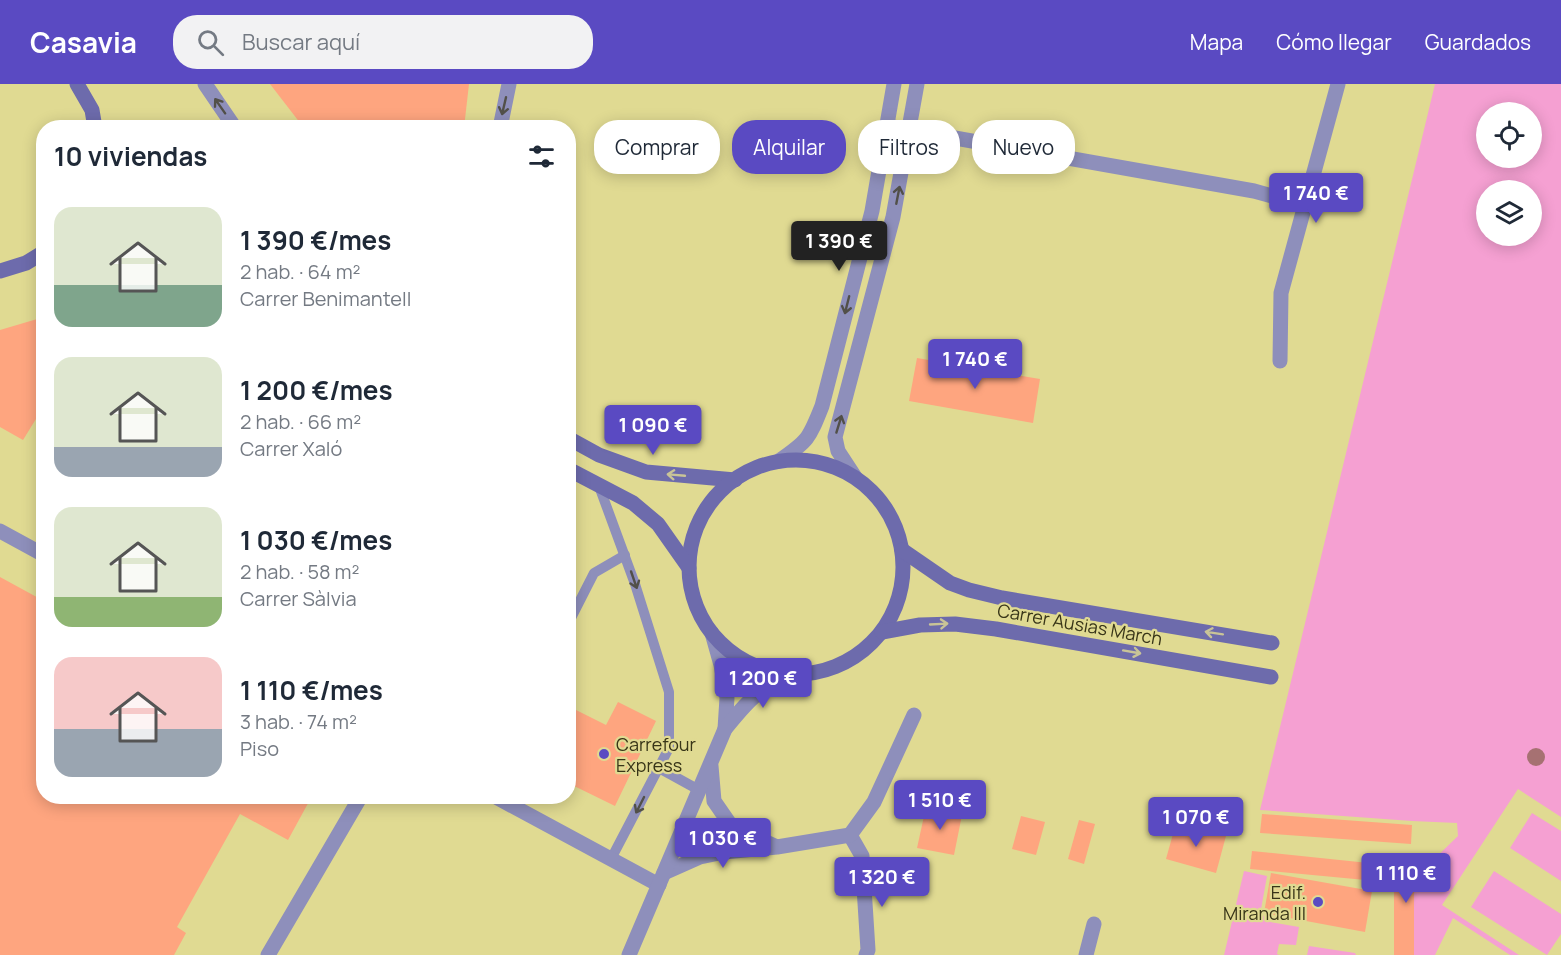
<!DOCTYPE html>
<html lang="es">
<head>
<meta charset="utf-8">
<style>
	:root { --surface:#fff; --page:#f2f2f3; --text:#1f2937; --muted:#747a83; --accent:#5a4ac2 }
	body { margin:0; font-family:Manrope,sans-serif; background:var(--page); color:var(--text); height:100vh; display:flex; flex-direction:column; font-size:22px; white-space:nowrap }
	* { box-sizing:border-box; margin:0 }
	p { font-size:20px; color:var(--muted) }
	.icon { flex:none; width:33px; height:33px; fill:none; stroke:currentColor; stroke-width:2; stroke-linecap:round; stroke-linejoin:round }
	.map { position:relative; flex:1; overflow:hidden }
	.details { position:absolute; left:36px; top:36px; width:540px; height:684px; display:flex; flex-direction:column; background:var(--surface); border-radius:24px; box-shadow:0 3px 15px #0003 }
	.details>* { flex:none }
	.guide { position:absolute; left:594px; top:36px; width:570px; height:54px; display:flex; gap:12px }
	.buttons { position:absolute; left:1476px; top:18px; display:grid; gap:12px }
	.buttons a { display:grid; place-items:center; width:66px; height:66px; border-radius:50%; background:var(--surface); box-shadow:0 3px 15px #0003; font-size:30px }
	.price { position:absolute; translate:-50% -51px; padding:0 14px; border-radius:6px; background:var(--accent); color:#fff; font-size:20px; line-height:39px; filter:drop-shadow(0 2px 3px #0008) }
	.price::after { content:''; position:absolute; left:50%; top:36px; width:18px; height:14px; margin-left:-9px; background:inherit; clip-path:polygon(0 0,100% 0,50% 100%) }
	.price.selected { background:#222; color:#fff }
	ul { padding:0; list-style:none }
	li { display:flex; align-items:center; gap:18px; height:150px; padding:0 18px }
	li span { display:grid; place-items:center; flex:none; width:168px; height:120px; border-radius:18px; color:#555 }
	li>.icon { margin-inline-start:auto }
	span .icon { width:72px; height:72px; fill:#fffc; stroke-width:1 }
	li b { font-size:26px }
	h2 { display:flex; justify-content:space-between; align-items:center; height:72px; padding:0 18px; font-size:26px }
	.chip { padding:0 21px; border-radius:24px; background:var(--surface); box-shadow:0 3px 15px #0003; font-size:21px; line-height:54px }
	.chip.selected { background:var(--accent); color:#fff }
	header { display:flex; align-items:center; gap:36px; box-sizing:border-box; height:84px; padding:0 30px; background:var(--accent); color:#fff }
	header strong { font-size:28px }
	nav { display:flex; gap:33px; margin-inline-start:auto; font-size:21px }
	.search { width:420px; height:54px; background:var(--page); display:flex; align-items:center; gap:15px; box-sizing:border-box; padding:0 21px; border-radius:24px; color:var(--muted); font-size:22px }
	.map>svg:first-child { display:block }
	.green { fill:#f5a0d2; fill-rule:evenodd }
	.building { fill:#fea57f }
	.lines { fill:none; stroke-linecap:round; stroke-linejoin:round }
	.service { stroke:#8e8fbb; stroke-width:10 }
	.minor { stroke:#8e8fbb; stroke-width:15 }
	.secondary { stroke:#6d6bac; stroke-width:15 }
	.tree { fill:#a67172 }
	.oneway { stroke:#525049 }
	.oneway2 { stroke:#c9c497 }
	.poi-dot { fill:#5a4ac2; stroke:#e0da92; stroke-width:2 }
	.labels { text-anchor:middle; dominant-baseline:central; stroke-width:4.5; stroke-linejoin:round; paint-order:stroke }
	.street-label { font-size:18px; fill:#383518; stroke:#e0da92 }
	.poi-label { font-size:18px; fill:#383518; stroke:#e0da92; text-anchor:start }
</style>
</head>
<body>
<header>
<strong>Casavia</strong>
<div class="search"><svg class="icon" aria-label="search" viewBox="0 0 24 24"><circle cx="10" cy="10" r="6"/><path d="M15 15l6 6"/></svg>Buscar aquí</div>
<nav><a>Mapa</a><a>Cómo llegar</a><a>Guardados</a></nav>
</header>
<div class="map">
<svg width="1561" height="871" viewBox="0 0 1561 871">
	<rect width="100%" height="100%" fill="#e0da92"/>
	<g class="green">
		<path d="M1435,0H1561V733L1518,705L1442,821L1519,871H1510L1453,834L1435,871H1414V809L1422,784L1426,783L1458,752L1457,739L1412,737L1260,726ZM1486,28H1532V74H1486ZM1486,106H1532V152H1486Z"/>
		<polygon points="1532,729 1561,747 1561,797 1510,764"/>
		<polygon points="1244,787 1267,792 1260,831 1264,832 1264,837 1299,843 1296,861 1279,860 1277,870 1279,871 1224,871"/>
		<polygon points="1494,787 1561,830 1561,850 1547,871 1471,823"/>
		<polygon points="1309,862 1355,869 1356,871 1307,871"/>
	</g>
	<g class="building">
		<polygon points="270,0 469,0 464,44 304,44"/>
		<polygon points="44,233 44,322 23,356 0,343 0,246"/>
		<polygon points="917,274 1040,295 1033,339 909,317"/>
		<polygon points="0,493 44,517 44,712 312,712 288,756 240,730 177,843 186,849 174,871 0,871"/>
		<polygon points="618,618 656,637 615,722 568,699 568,622 606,641"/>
		<polygon points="926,723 962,731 954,771 917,764"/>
		<polygon points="1262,730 1412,741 1411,760 1260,749"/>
		<polygon points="1021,732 1045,738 1036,771 1012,765"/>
		<polygon points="1079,736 1095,740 1084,780 1068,775"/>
		<polygon points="1176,739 1226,752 1216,789 1166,775"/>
		<polygon points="1252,767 1378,780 1376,797 1250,785"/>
		<polygon points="1426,770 1414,809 1414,871 1394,871 1394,807 1405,771"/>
		<polygon points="1271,789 1372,807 1365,848 1264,829"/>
	</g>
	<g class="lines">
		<g class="service">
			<polyline points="599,402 635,500 669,608 669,664 611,775"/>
			<polyline points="568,540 594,489 625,471"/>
			<polyline points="659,684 699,706"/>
		</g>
		<g class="minor">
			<polyline points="205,0 235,44"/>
			<polyline points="887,42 1254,107 1304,121"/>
			<polyline points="500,44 509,0"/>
			<polyline points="1280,277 1281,209 1338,0"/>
			<path d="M779,377C808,357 809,355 822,322L872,127L894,0"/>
			<polyline points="855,393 838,367 835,353 893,133 917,0"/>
			<polyline points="0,447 44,471"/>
			<polyline points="712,549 721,581 727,614 725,645"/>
			<polyline points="711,682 714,717 732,743 775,762"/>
			<polyline points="494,712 659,801"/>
			<polyline points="850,751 862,772 868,866 866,871"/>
			<polyline points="664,789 700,773 724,768 777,763 850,751 874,718 914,631"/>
			<polyline points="268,871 361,712"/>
			<path d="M629,871L725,645C746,619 758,605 789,590"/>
			<polyline points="1086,871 1094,840"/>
		</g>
		<g class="secondary">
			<polyline points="77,0 92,26 95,44"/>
			<polyline points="0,187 26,179 44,168"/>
			<polyline points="568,354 599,371 646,388 735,396"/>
			<circle cx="796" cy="483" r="107"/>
			<polyline points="568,385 633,419 658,440 689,484"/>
			<polyline points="902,466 950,499 969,506 1002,514 1272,559"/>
			<polyline points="882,548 920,541 955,540 996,545 1271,593"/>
		</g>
	</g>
	<circle class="tree" cx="1536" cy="673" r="9"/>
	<defs><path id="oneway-shaft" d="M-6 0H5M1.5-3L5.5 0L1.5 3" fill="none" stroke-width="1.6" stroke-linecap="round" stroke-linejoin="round" transform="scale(1.5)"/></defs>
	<g class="oneway">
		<use href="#oneway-shaft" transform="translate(220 22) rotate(-125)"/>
		<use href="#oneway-shaft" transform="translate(504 22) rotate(103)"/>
		<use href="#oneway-shaft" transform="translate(898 111) rotate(-79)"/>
		<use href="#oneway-shaft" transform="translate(847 221) rotate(104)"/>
		<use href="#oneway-shaft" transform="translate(839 340) rotate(-73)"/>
		<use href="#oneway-shaft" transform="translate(634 496) rotate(71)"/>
		<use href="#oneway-shaft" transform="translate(640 721) rotate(117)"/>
	</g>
	<g class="oneway2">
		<use href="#oneway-shaft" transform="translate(676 391) rotate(-175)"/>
		<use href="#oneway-shaft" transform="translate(939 540) rotate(-3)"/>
		<use href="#oneway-shaft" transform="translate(1214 549) rotate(-171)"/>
		<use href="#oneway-shaft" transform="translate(1132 568) rotate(10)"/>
	</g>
	<g class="poi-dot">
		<circle cx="604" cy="670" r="6"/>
		<circle cx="1318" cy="818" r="6"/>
	</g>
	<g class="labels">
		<g class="street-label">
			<text transform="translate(1080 540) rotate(10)">Carrer Ausias March</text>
		</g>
		<g class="poi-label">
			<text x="616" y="660">Carrefour<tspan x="616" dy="21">Express</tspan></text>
			<text x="1306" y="808" text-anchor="end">Edif.<tspan x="1306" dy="21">Miranda III</tspan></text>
		</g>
	</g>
</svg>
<div class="buttons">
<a><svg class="icon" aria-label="locate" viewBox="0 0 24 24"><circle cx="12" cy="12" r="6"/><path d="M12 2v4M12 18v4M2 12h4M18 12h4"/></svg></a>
<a><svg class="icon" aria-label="layers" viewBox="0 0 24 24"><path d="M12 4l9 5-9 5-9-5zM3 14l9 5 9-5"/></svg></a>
</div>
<b class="price" style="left:1316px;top:140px">1 740 €</b>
<b class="price selected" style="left:839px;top:188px">1 390 €</b>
<b class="price" style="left:975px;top:306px">1 740 €</b>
<b class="price" style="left:653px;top:372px">1 090 €</b>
<b class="price" style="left:763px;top:625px">1 200 €</b>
<b class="price" style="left:940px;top:747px">1 510 €</b>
<b class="price" style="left:1196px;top:764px">1 070 €</b>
<b class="price" style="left:723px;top:785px">1 030 €</b>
<b class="price" style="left:1406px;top:820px">1 110 €</b>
<b class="price" style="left:882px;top:824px">1 320 €</b>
<div class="guide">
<a class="chip">Comprar</a>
<a class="chip selected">Alquilar</a>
<a class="chip">Filtros</a>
<a class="chip">Nuevo</a>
</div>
<section class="details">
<h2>10 viviendas<svg class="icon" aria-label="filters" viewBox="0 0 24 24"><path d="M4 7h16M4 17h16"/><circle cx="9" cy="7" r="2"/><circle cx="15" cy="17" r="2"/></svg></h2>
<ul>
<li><span style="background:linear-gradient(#dfe7d0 65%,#7fa58c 0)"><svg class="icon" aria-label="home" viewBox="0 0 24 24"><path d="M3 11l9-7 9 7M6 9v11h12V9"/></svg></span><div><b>1 390 €/mes</b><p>2 hab. · 64 m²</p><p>Carrer Benimantell</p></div></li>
<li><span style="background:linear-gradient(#dfe7d0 75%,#9aa5b1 0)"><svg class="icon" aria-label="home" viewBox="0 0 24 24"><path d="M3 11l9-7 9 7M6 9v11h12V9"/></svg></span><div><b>1 200 €/mes</b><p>2 hab. · 66 m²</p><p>Carrer Xaló</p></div></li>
<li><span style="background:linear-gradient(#dfe7d0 75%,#8fb573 0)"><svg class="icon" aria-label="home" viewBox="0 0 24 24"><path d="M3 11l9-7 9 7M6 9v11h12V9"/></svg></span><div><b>1 030 €/mes</b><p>2 hab. · 58 m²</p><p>Carrer Sàlvia</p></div></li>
<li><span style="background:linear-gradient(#f6c9c9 60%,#9aa5b1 0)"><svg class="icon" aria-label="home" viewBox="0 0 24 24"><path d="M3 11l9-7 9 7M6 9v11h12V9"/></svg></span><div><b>1 110 €/mes</b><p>3 hab. · 74 m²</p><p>Piso</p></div></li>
</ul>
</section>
</div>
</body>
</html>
